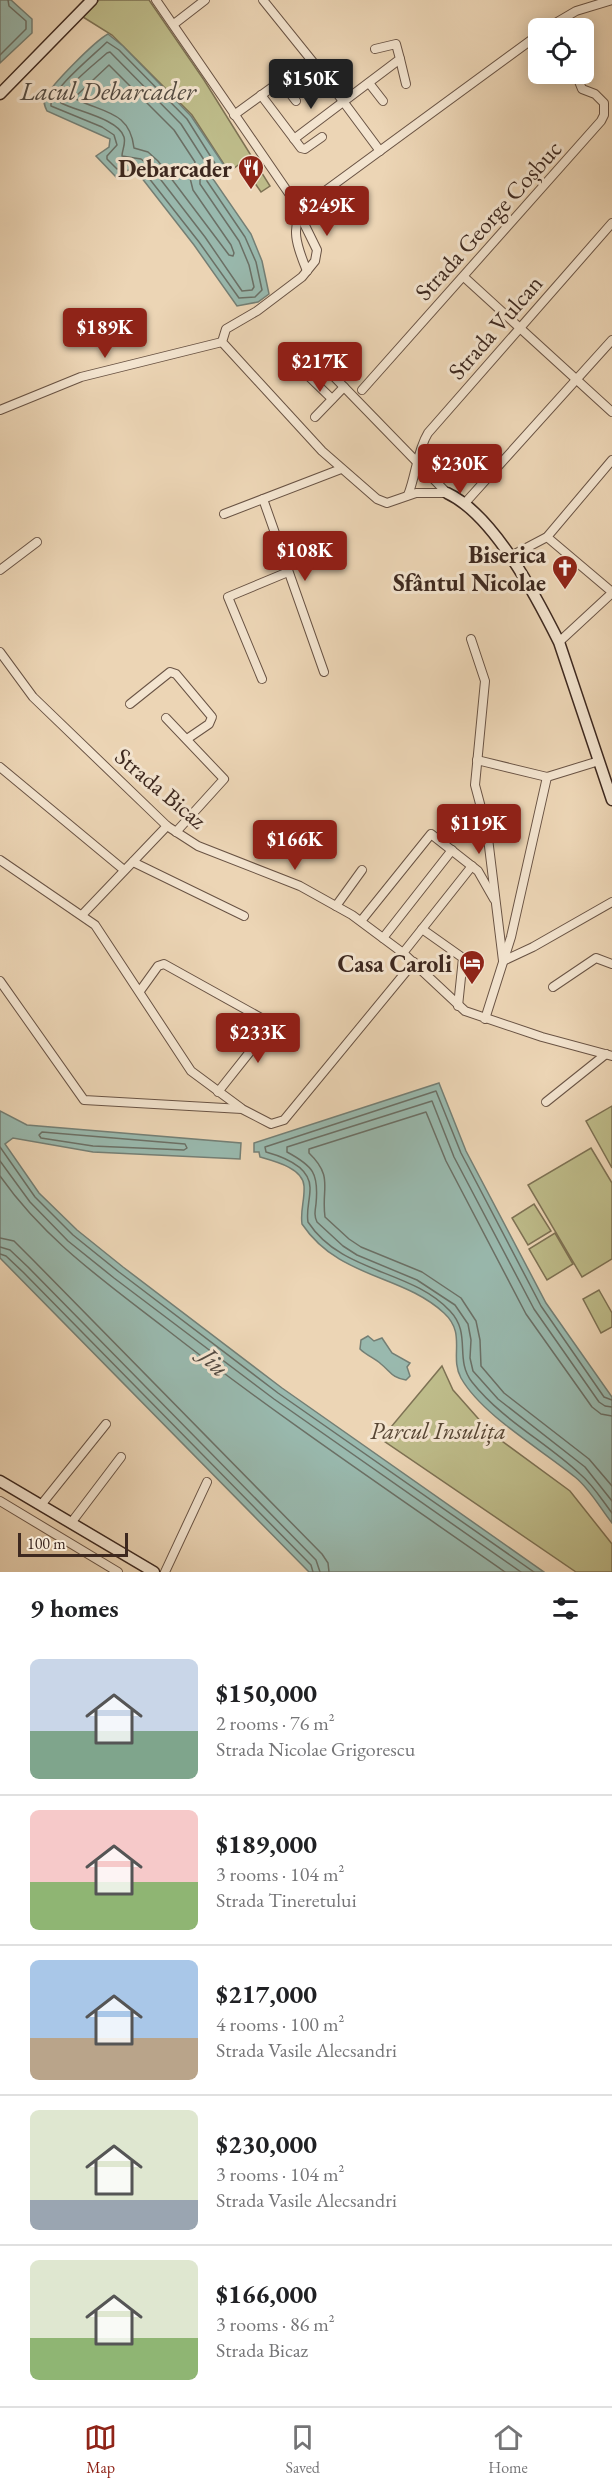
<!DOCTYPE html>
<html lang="en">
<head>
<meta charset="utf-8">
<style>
	:root { --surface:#fff; --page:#f2f2f2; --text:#202124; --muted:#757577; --line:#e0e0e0; --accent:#8f2418 }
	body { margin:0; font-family:"EB Garamond",serif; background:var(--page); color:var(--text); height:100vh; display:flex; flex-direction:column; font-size:22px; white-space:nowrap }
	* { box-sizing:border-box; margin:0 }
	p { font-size:20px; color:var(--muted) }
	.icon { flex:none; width:33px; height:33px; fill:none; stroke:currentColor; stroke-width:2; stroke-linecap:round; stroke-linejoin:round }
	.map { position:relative; height:1572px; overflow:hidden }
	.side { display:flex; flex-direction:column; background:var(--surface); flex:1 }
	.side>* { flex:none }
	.controls { position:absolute; left:528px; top:18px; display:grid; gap:12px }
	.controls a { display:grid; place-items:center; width:66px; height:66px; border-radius:9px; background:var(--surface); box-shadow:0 3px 15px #0003; font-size:30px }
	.scale { position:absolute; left:18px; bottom:15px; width:110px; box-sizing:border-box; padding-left:6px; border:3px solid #3d281f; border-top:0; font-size:16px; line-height:21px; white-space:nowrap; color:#3d281f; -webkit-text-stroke:4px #f3e4cf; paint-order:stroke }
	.price { position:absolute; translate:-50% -51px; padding:0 14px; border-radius:6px; background:var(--accent); color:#fff; font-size:20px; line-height:39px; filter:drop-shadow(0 2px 3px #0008) }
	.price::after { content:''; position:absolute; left:50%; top:36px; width:18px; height:14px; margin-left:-9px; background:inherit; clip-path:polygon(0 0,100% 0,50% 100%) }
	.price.on { background:#222; color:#fff }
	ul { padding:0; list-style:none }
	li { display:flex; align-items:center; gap:18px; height:150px; padding:0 30px }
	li+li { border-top:2px solid var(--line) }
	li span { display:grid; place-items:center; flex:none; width:168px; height:120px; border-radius:9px; color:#555 }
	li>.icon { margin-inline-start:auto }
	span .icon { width:72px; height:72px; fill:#fffc; stroke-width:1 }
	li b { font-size:26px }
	h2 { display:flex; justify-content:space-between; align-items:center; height:72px; padding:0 30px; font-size:26px }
	.tabs { display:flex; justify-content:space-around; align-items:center; height:84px; border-top:2px solid var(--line); background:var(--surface); font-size:16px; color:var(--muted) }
	.tabs a { display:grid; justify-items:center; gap:3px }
	.tabs .on { color:var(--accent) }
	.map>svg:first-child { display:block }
	.green { fill:#bebc8a; stroke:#7e7254; stroke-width:1.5 }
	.water { fill:#99b9ae; stroke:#747f75; stroke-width:1.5 }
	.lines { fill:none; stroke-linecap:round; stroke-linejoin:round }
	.shore { stroke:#6b7066; stroke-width:1.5 }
	.street-casing { stroke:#695344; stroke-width:10 }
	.secondary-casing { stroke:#3d281f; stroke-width:13 }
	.street { stroke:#f3e4cf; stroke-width:8 }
	.secondary { stroke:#f3e4cf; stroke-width:10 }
	.labels { text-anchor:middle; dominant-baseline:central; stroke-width:6; stroke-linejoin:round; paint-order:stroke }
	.poi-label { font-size:24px; font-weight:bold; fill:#3d281f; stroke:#f3e4cf; text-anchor:end }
	.street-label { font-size:24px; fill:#3d281f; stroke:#f3e4cf }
	.park-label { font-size:24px; font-style:italic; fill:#574634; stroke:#f3e4cf }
	.water-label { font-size:26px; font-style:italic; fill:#544c43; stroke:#f3e4cf }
</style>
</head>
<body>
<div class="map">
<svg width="612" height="1572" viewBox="0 0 612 1572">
	<rect width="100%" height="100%" fill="#ecd5b5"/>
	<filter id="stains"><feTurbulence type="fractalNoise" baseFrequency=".00333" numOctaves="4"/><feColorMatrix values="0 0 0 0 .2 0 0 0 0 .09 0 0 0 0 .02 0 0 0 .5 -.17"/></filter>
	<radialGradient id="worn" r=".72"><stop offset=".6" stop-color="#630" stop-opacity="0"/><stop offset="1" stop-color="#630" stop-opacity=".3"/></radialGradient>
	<g class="green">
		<polygon points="99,0 149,0 204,80 270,186 261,192 241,163 229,172 192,115 112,35 83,17"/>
		<polygon points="612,1106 612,1168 586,1121"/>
		<polygon points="591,1148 612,1183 612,1259 582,1277 528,1185"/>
		<polygon points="534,1204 551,1231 528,1245 512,1218"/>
		<polygon points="555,1233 573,1264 547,1280 529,1249"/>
		<polygon points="599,1290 612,1313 612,1327 601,1333 583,1299"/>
		<polygon points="442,1366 453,1390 491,1433 570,1491 612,1544 612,1572 576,1572 381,1439"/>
	</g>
	<g class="water">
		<polygon points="0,0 11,0 32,19 32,33 0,63"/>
		<path d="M108,34L123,46L191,116L226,168L213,179L251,234L262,261L269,294L258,302L237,306L194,245L141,177L136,172L128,170L117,178L96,156L109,147L110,139L47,111C45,107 43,103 45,98C51,85 95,41 108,34Z"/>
		<path d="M439,1083L466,1151L546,1303L612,1397V1523C600,1508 590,1489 575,1477C541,1449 482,1415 461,1378C449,1356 467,1334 444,1313C402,1274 339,1279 302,1224C300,1211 305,1199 304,1186C303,1168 274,1161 260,1157L259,1152H254V1143Z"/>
		<polygon points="0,1111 27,1125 241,1143 240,1159 93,1152 13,1138 5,1144 39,1193 77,1230 123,1267 282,1388 544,1572 309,1572 0,1258"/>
		<path d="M368,1336L374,1341L382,1338L392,1353L410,1363L407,1367L410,1376L406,1380C392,1378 391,1372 381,1364C375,1358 367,1356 360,1349L361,1340Z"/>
	</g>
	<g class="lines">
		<g class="shore">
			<path d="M107,42L119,50L187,119L216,165V168L208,175L207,181L245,237L256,262L262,290L255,297L239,298L199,242L141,168L128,164L117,169L107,159V156L117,145L114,135L102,127L51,106C49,91 95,54 107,42Z"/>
			<path d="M110,52L181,124L206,163L200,175V184L239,241L249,265L254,287L252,290L242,291L205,237L151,167L141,159L122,156C122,150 126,144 124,137C119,119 76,111 61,103C63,88 95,64 107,53Z"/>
			<polyline points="0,55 26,29 26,21 9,6 8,0"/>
			<path d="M109,65L174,130L195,162L190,178L193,190L231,245L234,253L233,256L229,255L158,161L148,152L134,148C130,111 103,113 76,99V96Z"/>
			<polygon points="42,1132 185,1144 187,1148 184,1150 93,1146 41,1138 39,1135"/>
			<polyline points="0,1147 35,1197 73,1235 119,1272 278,1393 534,1572"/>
			<polyline points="0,1161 30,1202 68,1241 114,1278 274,1399 521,1572"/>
			<path d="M0,1176C45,1240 104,1281 166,1329C276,1415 391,1492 505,1572"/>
			<polyline points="0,1238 14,1241 34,1261 322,1554 328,1563 329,1572"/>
			<polyline points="0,1247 10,1250 28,1267 316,1560 320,1572"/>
			<polyline points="0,1254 6,1256 23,1272 311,1565 313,1572"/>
			<path d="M612,1400L604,1397L541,1306L461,1153L436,1091L265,1147L266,1152C284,1157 311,1167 310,1189C310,1200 306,1211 308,1222C342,1274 411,1269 450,1311C472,1334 454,1359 472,1382C502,1420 546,1442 580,1474C593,1485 602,1500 612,1513"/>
			<path d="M612,1407L605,1406L599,1402L534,1309L454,1157L432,1101L287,1147V1152C313,1166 319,1173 316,1204C315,1211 314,1216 317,1222L343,1246L357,1255L417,1280L455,1305L468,1324L471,1340L470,1358L473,1371L498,1399L585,1467L612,1501"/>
			<path d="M612,1416L601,1414L592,1407L526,1314L446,1161L426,1112L309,1149V1153C334,1177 321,1188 325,1217L349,1239L361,1247L422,1272L461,1298L476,1321L480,1340L481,1366L504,1393L589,1459L612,1486"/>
		</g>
		<defs>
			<g id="street">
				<polyline points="156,0 290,195 317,250 315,261 302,277 257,311 226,329 222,342 322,451 377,499 387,503 416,493 447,493 308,350 304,349 297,354 295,359 297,365 332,399"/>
				<polyline points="263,0 325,77 380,151"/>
				<polyline points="174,24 205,0"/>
				<polyline points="547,28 576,11 612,0"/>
				<polyline points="400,59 406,84"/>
				<polyline points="369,83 383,101"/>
				<polyline points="261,95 301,148 305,149 322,137"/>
				<polyline points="234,115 278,83 283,84 296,101"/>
				<polyline points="294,139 400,59 396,44 375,49"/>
				<path d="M307,271C298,249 288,226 306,205L538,35"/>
				<polyline points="464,277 612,412"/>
				<polyline points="362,390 601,121 604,115 604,103 595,94 582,89 576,74"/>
				<polyline points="0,410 81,377 222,342"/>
				<polyline points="315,417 344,387"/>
				<path d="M408,495C416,475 417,451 428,433L612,223"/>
				<polyline points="263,499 324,672"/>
				<polyline points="465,503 612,340"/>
				<polyline points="224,514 341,469"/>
				<polyline points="547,537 612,592"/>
				<polyline points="511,556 547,537 612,460"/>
				<polyline points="0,570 37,542"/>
				<polyline points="471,639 485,681 475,785 487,830 503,961 533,947 612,902"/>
				<polyline points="559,642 612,593"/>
				<polyline points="0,652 33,697 167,826 198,846 300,886 352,915 403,953 465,1011 542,1037 612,1056"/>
				<polyline points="262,679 228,597 288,572"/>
				<polyline points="130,704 170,672 176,674 212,717 209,724 187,739"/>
				<polyline points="166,718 224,779 176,832"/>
				<polyline points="477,760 547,777 599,761"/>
				<polyline points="0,767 124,870"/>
				<polyline points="0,860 95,925 191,1071 241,1108"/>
				<polyline points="133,862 244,916"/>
				<polyline points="336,906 362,870"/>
				<polyline points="82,915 167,826"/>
				<polyline points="361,921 431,834 478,871 494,899"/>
				<polyline points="422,929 463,958 458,1006"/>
				<polyline points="383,938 452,850"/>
				<polyline points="403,953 472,866"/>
				<polyline points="0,981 84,1100 242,1109 271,1124 284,1120 414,962"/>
				<polyline points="553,987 596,958 612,964"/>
				<polyline points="140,991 158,966 164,964 272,1024 218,1092"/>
				<polyline points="485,1019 511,937 547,777"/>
				<polyline points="546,1102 606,1054"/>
				<polyline points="0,1501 118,1572"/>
				<polyline points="41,1505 106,1424"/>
				<polyline points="71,1523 121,1457"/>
				<polyline points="165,1572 207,1482"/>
			</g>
			<g id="secondary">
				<polyline points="0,94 92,0"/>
				<path d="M447,493C494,515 536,596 559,642L612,800"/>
				<polyline points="0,1481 154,1572"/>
			</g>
		</defs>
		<use href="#street" class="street-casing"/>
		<use href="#secondary" class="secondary-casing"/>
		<use href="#street" class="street"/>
		<use href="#secondary" class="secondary"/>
	</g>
	<defs>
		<symbol id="restaurant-pin" viewBox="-11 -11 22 30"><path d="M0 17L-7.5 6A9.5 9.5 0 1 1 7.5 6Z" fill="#8f2418" stroke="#f3e4cf"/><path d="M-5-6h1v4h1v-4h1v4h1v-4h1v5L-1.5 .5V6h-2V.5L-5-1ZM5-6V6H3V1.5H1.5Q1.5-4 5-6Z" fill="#fff"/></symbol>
		<symbol id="church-pin" viewBox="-11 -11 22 30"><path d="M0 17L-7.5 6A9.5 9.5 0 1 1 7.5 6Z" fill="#8f2418" stroke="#f3e4cf"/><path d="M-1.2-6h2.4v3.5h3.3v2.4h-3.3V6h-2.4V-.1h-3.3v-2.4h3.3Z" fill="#fff"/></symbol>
		<symbol id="hotel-pin" viewBox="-11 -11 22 30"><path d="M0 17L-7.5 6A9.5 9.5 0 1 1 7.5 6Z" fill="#8f2418" stroke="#f3e4cf"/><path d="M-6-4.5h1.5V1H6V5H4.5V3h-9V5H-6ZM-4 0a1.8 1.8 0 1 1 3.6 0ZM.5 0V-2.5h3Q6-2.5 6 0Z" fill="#fff"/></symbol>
	</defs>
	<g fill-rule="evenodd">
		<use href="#restaurant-pin" x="236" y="153" width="30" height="40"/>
		<use href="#church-pin" x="550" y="553" width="30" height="40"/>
		<use href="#hotel-pin" x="457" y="948" width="30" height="40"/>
	</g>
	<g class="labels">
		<g class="poi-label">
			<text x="232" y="168">Debarcader</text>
			<text x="546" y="554">Biserica<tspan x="546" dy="28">Sfântul Nicolae</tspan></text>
			<text x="452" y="963">Casa Caroli</text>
		</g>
		<g class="street-label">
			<text transform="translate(488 220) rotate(-48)">Strada George Coșbuc</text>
			<text transform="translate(495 327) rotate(-49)">Strada Vulcan</text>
			<text transform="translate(161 788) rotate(40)">Strada Bicaz</text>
		</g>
		<g class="park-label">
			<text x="438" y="1430">Parcul Insulița</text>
		</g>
		<g class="water-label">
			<text x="108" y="91">Lacul Debarcader</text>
			<text transform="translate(215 1362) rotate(45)">Jiu</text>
		</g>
	</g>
	<rect width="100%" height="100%" filter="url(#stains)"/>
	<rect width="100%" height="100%" fill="url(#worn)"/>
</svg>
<div class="controls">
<a><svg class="icon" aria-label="locate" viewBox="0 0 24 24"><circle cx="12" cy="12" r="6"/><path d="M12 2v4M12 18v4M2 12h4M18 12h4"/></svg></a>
</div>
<div class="scale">100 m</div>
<b class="price on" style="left:311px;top:110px">$150K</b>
<b class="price" style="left:327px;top:237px">$249K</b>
<b class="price" style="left:105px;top:359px">$189K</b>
<b class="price" style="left:320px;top:393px">$217K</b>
<b class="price" style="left:460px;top:495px">$230K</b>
<b class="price" style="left:305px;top:582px">$108K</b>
<b class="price" style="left:479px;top:855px">$119K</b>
<b class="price" style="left:295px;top:871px">$166K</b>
<b class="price" style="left:258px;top:1064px">$233K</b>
</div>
<section class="side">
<h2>9 homes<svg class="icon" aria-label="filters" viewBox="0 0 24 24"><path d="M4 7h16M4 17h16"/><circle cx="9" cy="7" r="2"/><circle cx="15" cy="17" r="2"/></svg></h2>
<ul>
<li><span style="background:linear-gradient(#c9d6e8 60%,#7fa58c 0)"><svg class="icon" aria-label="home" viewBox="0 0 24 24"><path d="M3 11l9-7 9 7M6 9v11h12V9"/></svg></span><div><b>$150,000</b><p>2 rooms · 76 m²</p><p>Strada Nicolae Grigorescu</p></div></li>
<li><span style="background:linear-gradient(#f6c9c9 60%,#8fb573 0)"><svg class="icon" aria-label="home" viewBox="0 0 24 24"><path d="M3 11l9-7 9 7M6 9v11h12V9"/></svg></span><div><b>$189,000</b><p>3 rooms · 104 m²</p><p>Strada Tineretului</p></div></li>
<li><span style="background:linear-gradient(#a9c7e8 65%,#b9a48a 0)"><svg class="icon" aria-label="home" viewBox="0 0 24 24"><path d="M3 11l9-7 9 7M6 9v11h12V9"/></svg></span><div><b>$217,000</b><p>4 rooms · 100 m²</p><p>Strada Vasile Alecsandri</p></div></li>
<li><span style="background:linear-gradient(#dfe7d0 75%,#9aa5b1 0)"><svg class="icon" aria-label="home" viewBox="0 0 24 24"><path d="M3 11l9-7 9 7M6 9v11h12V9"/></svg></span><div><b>$230,000</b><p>3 rooms · 104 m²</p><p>Strada Vasile Alecsandri</p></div></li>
<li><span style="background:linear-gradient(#dfe7d0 65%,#8fb573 0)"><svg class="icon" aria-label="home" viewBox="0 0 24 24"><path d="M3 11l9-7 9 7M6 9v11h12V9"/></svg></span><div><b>$166,000</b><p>3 rooms · 86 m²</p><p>Strada Bicaz</p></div></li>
</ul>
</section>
<nav class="tabs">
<a class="on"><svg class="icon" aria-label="map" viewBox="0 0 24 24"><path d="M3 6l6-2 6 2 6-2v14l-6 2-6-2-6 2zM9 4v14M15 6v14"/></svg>Map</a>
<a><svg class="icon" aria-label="saved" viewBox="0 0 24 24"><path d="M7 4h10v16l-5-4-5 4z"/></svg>Saved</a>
<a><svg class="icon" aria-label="home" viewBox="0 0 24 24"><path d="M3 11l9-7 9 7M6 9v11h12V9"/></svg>Home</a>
</nav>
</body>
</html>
